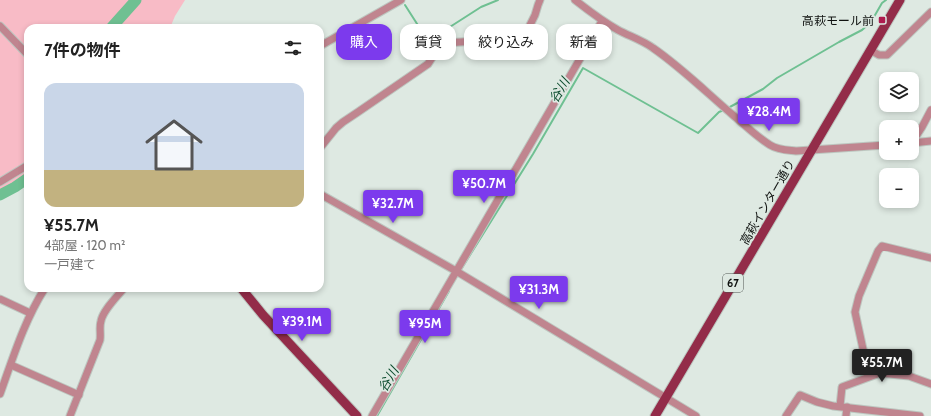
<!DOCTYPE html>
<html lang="ja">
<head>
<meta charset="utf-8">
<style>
	:root { --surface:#fff; --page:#f2f2f2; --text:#222; --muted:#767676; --accent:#7c3aed }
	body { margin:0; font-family:Cabin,"Noto Sans JP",sans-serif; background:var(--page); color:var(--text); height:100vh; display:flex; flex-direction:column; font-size:15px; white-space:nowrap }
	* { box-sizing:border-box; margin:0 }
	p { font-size:13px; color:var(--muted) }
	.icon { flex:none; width:22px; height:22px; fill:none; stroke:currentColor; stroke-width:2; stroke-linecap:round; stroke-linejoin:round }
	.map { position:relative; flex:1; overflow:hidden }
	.side { position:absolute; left:24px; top:24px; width:300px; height:268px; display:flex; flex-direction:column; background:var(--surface); border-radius:12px; box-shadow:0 2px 6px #0003 }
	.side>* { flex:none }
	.banner { position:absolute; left:336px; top:24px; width:380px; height:36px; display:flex; gap:8px }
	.buttons { position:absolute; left:879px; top:72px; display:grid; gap:8px }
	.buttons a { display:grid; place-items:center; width:40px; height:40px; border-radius:8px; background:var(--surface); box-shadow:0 2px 6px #0003; font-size:20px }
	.price { position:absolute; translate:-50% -34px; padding:0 9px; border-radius:4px; background:var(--accent); color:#fff; font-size:13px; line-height:26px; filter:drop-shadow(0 1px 2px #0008) }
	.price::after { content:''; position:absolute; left:50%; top:24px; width:12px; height:9px; margin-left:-6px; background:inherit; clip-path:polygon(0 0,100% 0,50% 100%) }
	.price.active { background:#222; color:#fff }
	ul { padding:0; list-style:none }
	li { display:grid; align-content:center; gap:8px; height:212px; padding:0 20px }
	li span { display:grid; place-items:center; height:124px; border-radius:12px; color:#555 }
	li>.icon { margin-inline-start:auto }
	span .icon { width:72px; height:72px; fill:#fffc; stroke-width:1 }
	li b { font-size:17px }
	h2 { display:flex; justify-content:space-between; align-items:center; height:48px; padding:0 20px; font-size:17px }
	.pill { padding:0 14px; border-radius:12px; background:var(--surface); box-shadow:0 2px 6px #0003; font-size:14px; line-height:36px }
	.pill.active { background:var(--accent); color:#fff }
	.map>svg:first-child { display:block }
	.green { fill:#f8bbc6 }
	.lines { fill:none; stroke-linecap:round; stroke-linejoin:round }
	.stream { stroke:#6fc092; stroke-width:2 }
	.river { stroke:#6fc092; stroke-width:11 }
	.minor-casing { stroke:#bdc7c0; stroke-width:9 }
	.major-casing { stroke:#bdc7c0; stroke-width:11 }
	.minor { stroke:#c0858f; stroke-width:7 }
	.major { stroke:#932c49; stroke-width:9 }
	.poi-dot { fill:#ae1c4f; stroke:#dee9e2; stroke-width:1.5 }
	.labels { text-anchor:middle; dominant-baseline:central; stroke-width:3.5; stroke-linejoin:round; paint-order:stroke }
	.shield { fill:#dee9e2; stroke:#4d524f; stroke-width:1 }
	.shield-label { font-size:11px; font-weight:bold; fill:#0f1210 }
	.poi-label { font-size:12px; fill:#0f1210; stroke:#dee9e2; text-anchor:end }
	.street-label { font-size:12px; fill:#0f1210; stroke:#dee9e2 }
	.water-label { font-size:13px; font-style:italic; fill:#0d4d2f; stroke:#dee9e2 }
</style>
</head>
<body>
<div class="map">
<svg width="931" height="416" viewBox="0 0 931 416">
	<rect width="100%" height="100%" fill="#dee9e2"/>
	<polygon class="green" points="0,0 185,0 175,16 170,28 28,28 28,173 0,197"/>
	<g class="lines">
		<g class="stream">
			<polyline points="405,5 428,41 481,7 498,0"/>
			<polyline points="728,108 763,89 777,78 839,42 862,30 871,22 882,3 886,0"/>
			<polyline points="460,271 533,154 583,68 698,133 719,112 724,110"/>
			<polyline points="377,416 449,291"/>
		</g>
		<g class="river">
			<polyline points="111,28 136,0"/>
			<polyline points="0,195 15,187 28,178"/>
		</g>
		<defs>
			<g id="minor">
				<path d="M575,0C589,11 602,21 618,30C629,36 642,40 653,48C682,68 707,93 734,116C746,126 757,137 770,145C778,150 787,150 796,151L886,145"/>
				<polyline points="0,26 28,55"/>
				<polyline points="320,46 401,0"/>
				<polyline points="870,50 879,55 887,55 931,12"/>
				<polyline points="912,142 922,127 931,110"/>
				<polyline points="912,143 931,141"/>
				<polyline points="320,148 336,128 343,122 358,112 428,64 435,53 437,47 439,45 444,43 512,39 522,35 528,29 535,15 538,5 540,0"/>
				<polyline points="0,182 28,165"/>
				<polyline points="320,194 456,271 696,416"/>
				<polyline points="0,299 30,313"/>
				<polyline points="863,349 855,312 859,296 878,251 882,246 931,258"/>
				<polyline points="11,365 79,395"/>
				<path d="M0,394C13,358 24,321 45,288"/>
				<polyline points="840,406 842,387 880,373 909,376 931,384"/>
				<path d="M70,416L100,340C101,333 99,327 101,321C103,310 117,297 124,288"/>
				<polyline points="372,416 602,21"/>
				<polyline points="786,416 800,395 817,402 833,406 920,416"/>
				<polyline points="846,416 847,407"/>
			</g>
			<g id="major">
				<polyline points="241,288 263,315 289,343 357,416"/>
				<polyline points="655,416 900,0"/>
			</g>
		</defs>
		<use href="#minor" class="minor-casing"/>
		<use href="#major" class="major-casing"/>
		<use href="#minor" class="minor"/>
		<use href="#major" class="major"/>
	</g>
	<rect class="poi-dot" x="878" y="16" width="8" height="8" rx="2"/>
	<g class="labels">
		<rect class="shield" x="723" y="274" width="20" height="18" rx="3"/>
		<g class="shield-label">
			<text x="733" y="283">67</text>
		</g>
		<g class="poi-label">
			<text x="874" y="20">高萩モール前</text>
		</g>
		<g class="street-label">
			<text transform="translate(767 202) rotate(-60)">高萩インター通り</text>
		</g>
		<g class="water-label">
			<text transform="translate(559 90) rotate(-59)">谷川</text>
			<text transform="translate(388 379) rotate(-59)">谷川</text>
		</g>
	</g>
</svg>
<div class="buttons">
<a><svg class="icon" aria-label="layers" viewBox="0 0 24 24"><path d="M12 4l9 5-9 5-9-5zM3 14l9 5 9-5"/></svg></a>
<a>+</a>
<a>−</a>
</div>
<b class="price" style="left:769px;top:132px">¥28.4M</b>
<b class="price" style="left:484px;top:204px">¥50.7M</b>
<b class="price" style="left:393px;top:224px">¥32.7M</b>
<b class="price" style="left:539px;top:310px">¥31.3M</b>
<b class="price" style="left:302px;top:342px">¥39.1M</b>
<b class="price" style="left:425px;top:344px">¥95M</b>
<b class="price active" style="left:882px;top:383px">¥55.7M</b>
<div class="banner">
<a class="pill active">購入</a>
<a class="pill">賃貸</a>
<a class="pill">絞り込み</a>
<a class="pill">新着</a>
</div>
<section class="side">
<h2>7件の物件<svg class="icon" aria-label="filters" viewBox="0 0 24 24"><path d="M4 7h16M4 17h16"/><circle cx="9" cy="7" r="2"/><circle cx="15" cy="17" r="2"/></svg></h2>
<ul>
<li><span style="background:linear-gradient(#c9d6e8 70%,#c2b280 0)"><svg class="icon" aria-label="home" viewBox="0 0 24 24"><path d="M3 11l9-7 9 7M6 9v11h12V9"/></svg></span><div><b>¥55.7M</b><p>4部屋 · 120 m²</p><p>一戸建て</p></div></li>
</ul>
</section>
</div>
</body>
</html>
